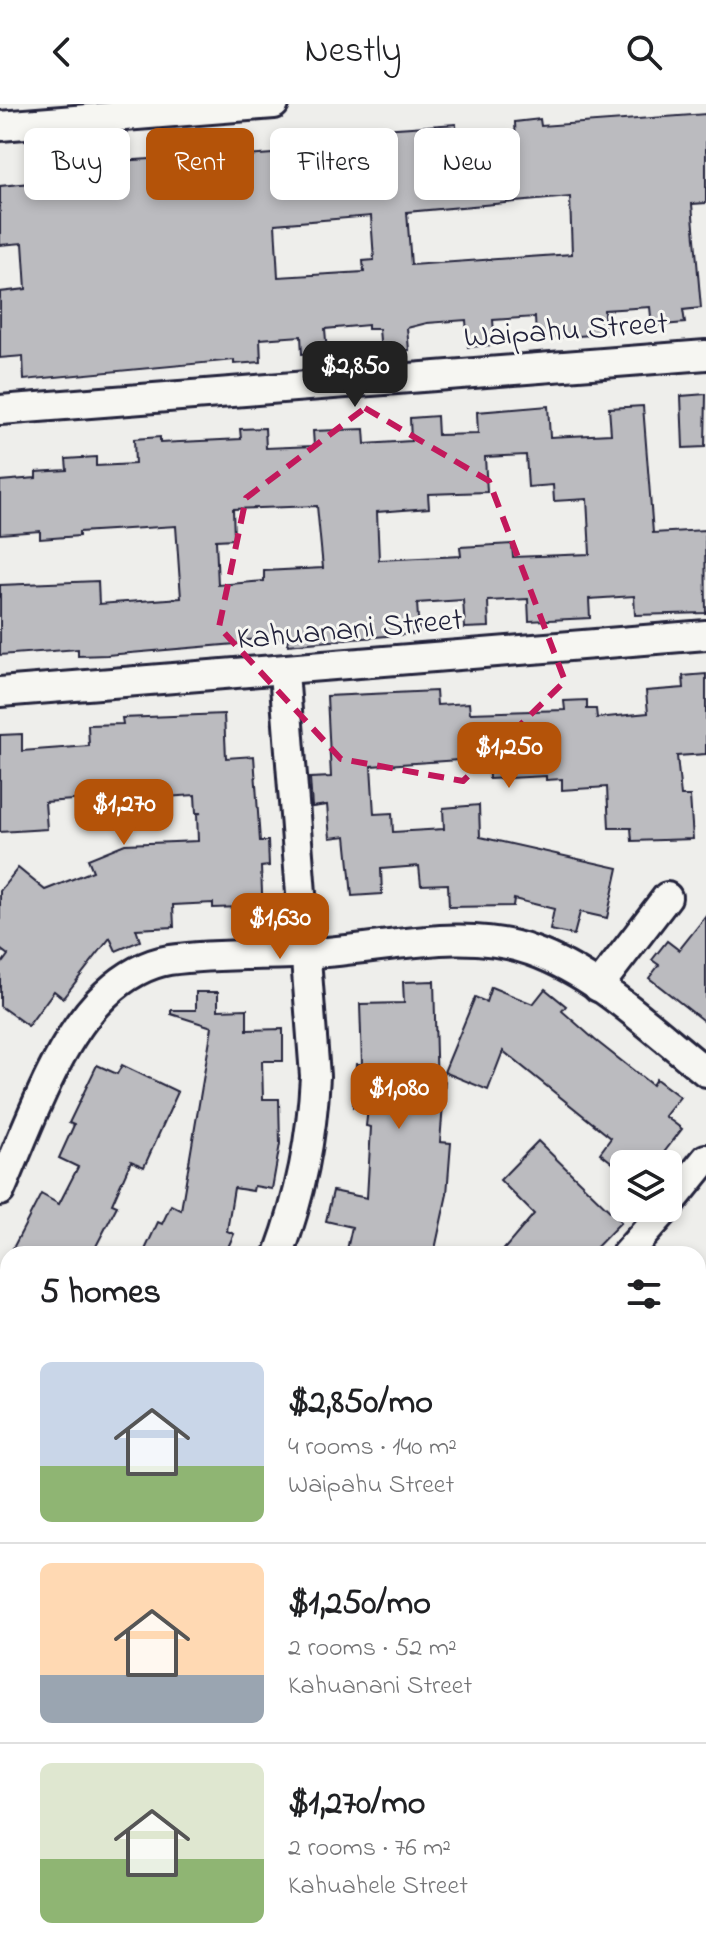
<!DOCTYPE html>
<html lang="en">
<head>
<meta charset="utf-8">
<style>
	:root { --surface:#fff; --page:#f6f6f6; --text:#202124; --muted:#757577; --line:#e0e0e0; --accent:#b45309 }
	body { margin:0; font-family:"Indie Flower",sans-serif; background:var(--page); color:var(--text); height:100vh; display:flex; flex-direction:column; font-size:30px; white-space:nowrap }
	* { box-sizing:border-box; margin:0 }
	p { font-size:26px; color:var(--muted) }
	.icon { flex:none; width:44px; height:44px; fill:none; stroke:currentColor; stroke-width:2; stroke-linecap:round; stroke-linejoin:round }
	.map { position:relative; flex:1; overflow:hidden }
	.panel { position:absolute; left:0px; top:1142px; width:706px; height:712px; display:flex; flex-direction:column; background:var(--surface); border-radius:24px 24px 0 0; box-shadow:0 4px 12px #0003 }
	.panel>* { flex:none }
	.top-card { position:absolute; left:24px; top:24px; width:658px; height:72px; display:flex; gap:16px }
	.tools { position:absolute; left:610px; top:1046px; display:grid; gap:16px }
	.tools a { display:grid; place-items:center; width:72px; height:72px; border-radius:12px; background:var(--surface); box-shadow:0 4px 12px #0003; font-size:40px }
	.price { position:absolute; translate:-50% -68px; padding:0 18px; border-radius:16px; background:var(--accent); color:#fff; font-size:26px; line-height:52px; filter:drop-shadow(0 2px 4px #0008) }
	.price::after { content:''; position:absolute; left:50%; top:48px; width:24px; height:18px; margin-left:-12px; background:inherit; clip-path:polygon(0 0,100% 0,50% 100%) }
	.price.on { background:#222; color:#fff }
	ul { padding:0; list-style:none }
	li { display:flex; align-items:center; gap:24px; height:200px; padding:0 40px }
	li+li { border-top:2px solid var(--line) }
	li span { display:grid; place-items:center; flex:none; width:224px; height:160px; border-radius:12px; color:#555 }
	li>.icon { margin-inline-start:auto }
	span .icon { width:96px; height:96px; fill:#fffc; stroke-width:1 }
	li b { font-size:34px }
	h2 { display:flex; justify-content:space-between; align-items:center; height:96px; padding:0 40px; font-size:34px }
	.pill { padding:0 28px; border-radius:12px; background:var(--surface); box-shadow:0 4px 12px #0003; font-size:28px; line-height:72px }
	.pill.on { background:var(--accent); color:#fff }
	header { display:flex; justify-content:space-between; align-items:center; height:104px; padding:0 40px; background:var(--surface); font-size:36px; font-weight:600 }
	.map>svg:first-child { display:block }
	.built { fill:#dfdfde }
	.green { fill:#d0d0d1; stroke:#797986; stroke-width:2 }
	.building { fill:#bbbbbf; stroke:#22223b; stroke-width:2; fill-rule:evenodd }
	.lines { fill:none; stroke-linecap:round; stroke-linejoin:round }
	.lane-casing { stroke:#22223b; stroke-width:20 }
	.street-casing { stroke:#22223b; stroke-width:34 }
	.primary-casing { stroke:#22223b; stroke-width:50 }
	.lane { stroke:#f6f6f2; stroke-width:14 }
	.street { stroke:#f6f6f2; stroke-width:28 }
	.primary { stroke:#f6f6f2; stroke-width:44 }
	.rail { stroke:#22223b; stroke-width:6 }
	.marked { fill:none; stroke:#c2185b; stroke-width:6; stroke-dasharray:16 10; stroke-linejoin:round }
	.labels { text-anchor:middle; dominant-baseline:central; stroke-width:6; stroke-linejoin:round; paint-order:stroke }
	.street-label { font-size:32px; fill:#22223b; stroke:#f6f6f2 }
</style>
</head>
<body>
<header><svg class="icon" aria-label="back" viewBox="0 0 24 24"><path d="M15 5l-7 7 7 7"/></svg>Nestly<svg class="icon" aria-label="search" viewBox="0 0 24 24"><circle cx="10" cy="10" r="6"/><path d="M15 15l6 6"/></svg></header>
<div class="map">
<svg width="706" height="1854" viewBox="0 0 706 1854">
	<rect width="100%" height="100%" fill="#eeeeeb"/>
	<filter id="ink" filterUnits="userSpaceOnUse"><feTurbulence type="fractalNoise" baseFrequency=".0125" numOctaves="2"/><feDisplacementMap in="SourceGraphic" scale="16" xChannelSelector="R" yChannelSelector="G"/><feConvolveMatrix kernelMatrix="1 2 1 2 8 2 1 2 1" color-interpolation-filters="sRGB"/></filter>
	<g filter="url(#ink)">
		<polygon class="built" points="706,1725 706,1854 533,1854 544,1846 698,1846 698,1731"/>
		<polygon class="green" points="706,1319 706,1432 698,1440 698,1324"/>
		<g class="building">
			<path d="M706,10V99L692,100L701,204L683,206L685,219L652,222L650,203L604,206L605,230L536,235L535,213L493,216L495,241L468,243L466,216L427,219L407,224L409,246L381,248L379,225H368V221L325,225L327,248L302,250L301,232L260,235L261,258L234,260V256L24,276L23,252L0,254V188L26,185L23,139L0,141V82L92,73L91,51L118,49V57L218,51V39L245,38L246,52L286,49L285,35L320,32L323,56L365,52V48L384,46L382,25L456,20L457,43H477L516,41L515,18L540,15L541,22ZM570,93L572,150L411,161L407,108ZM371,112L374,156L363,157L364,168L278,173L275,120Z"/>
			<polygon points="706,290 705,343 683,344 681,292"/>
			<path d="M548,302L550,333L611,330L609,304L643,302L653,429L705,426L706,509L635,511L634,492L589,495L590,514L529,517L528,495L488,497L489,523L465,524L463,496L417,499L419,529L288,541L287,534L247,536V539L107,551L78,552V545L0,551V481L98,477L99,500L181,494L176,422L79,428V432L40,435V427L0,430V377L36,374V368L67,366L66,355L96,353V362L135,360L134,335L160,333V339L241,335L240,325L265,324L266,344L314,342L313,327L364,325L365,340L411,337L410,314L437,312L438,331L478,330L477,308ZM526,351L528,383L553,381L554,397L587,395L590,450L513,453L512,440L460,443L461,452L379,456L377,408L429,404L428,390L487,388L485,353ZM317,402L323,464L264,467V477L218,481L216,436L234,435L233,405Z"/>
			<polygon points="706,570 706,650 677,652 681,692 690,692 693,735 632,737 631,724 609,724 607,683 562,686 562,675 546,676 546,672 489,675 488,654 371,662 374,710 392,709 393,728 444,725 443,704 479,701 480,733 618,764 607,814 580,808 574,831 550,826 554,805 514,795 513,802 449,803 448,780 421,781 419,762 381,765 382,790 352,792 346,732 330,734 327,701 312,703 310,674 331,673 327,592 436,587 437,601 469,599 470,609 565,606 564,597 587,596 587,605 596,605 597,614 648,609 646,587 684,584 683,572"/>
			<polygon points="224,610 226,654 254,652 260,737 268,737 269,762 261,763 263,814 242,815 242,803 213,804 213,799 173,801 174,823 136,825 140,837 116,847 110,834 63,894 54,887 28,922 0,902 0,862 8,851 0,845 0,787 18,764 45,786 93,767 88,755 125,740 198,737 197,710 201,709 196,709 195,691 119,696 120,712 88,713 87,695 45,698 47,725 0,728 0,631 22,630 22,647 89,642 88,621 123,620 122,614"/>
			<polygon points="706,812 706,919 649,874 659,861 652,856 667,837 679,846"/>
			<polygon points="434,877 437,987 441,976 445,977 440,1038 451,1039 447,1090 434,1150 346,1150 352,1123 326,1117 333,1087 367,1094 371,1023 366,1022 368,1004 353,1003 356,960 362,960 360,900 404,899 403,878"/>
			<polygon points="491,883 533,900 545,885 566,902 562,907 595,936 652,981 656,975 680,993 665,1012 682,1025 655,1060 614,1060 600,1049 611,1034 503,947 488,986 444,968 475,893 486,898"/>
			<polygon points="196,888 218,888 218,906 247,905 247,926 283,925 283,957 262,957 263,995 279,995 280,1040 272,1085 254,1082 253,1087 234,1084 227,1127 234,1130 225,1150 143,1150 158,1118 162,1120 171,1101 181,1106 212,923 171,910 171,906 196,906"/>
			<polygon points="97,961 117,970 122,961 178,988 144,1063 131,1057 112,1100 117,1102 92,1150 10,1150 41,1090 59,1100 78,1063 59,1054 74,1021 69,1019"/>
			<polygon points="538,1037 621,1118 590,1150 500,1150 534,1110 500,1076"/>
		</g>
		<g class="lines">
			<defs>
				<g id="lane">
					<polyline points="698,1311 706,1305"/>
					<polyline points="616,1846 618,1854"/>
				</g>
				<g id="street">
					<polyline points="0,22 274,0"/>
					<polyline points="0,306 706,251"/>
					<polyline points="0,588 706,531"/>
					<polyline points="598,883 667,793"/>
					<path d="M0,1087C27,1026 57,935 106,890C124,873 145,860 169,856C217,849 267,852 315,849C385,845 465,822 532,847C597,870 652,925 706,968"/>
					<polyline points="668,1102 706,1055"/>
					<path d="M279,1150C301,1091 312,1035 315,972L284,568"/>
					<polyline points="626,1150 667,1104"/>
					<polyline points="0,1519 8,1512"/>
					<polyline points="48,1854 56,1846"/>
				</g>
				<g id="primary">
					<polyline points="698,1496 706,1488"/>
					<polyline points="698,1571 706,1564"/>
					<polyline points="311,1854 320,1846"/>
					<polyline points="383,1854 391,1846"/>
				</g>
			</defs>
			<use href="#lane" class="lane-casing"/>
			<use href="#street" class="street-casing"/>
			<use href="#primary" class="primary-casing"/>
			<use href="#lane" class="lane"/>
			<use href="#street" class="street"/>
			<use href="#primary" class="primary"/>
			<g class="rail">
				<polyline points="698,1621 706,1613"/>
				<polyline points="698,1644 706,1637"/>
				<polyline points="442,1854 451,1846"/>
				<polyline points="466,1854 475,1846"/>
			</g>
		</g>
	</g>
	<path class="marked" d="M365,304L489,377L565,577L463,677L341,655L219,523L246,394Z"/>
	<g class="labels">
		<g class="street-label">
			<text transform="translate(566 228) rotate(-4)">Waipahu Street</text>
			<text transform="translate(350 527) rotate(-5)">Kahuanani Street</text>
		</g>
	</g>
</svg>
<div class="tools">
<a><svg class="icon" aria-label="layers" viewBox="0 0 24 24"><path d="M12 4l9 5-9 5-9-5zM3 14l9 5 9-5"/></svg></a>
</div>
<b class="price on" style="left:355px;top:305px">$2,850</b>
<b class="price" style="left:509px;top:686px">$1,250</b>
<b class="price" style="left:124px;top:743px">$1,270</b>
<b class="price" style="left:280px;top:857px">$1,630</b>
<b class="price" style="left:399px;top:1027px">$1,080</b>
<div class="top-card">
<a class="pill">Buy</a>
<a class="pill on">Rent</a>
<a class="pill">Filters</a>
<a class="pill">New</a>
</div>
<section class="panel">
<h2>5 homes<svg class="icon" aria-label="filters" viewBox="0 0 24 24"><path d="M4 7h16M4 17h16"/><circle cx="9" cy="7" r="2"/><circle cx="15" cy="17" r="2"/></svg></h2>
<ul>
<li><span style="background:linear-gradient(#c9d6e8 65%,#8fb573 0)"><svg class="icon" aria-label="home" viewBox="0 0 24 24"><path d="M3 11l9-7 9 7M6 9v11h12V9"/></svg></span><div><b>$2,850/mo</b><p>4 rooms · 140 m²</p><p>Waipahu Street</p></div></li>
<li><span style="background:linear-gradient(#ffd9b3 70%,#9aa5b1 0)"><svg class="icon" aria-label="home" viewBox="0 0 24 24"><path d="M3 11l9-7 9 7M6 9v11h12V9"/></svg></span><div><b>$1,250/mo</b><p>2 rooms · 52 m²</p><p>Kahuanani Street</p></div></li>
<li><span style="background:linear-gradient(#dfe7d0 60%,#8fb573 0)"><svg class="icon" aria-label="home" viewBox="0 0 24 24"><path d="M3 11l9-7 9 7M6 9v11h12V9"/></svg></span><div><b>$1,270/mo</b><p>2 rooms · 76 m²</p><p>Kahuahele Street</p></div></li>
</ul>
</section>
</div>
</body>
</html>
